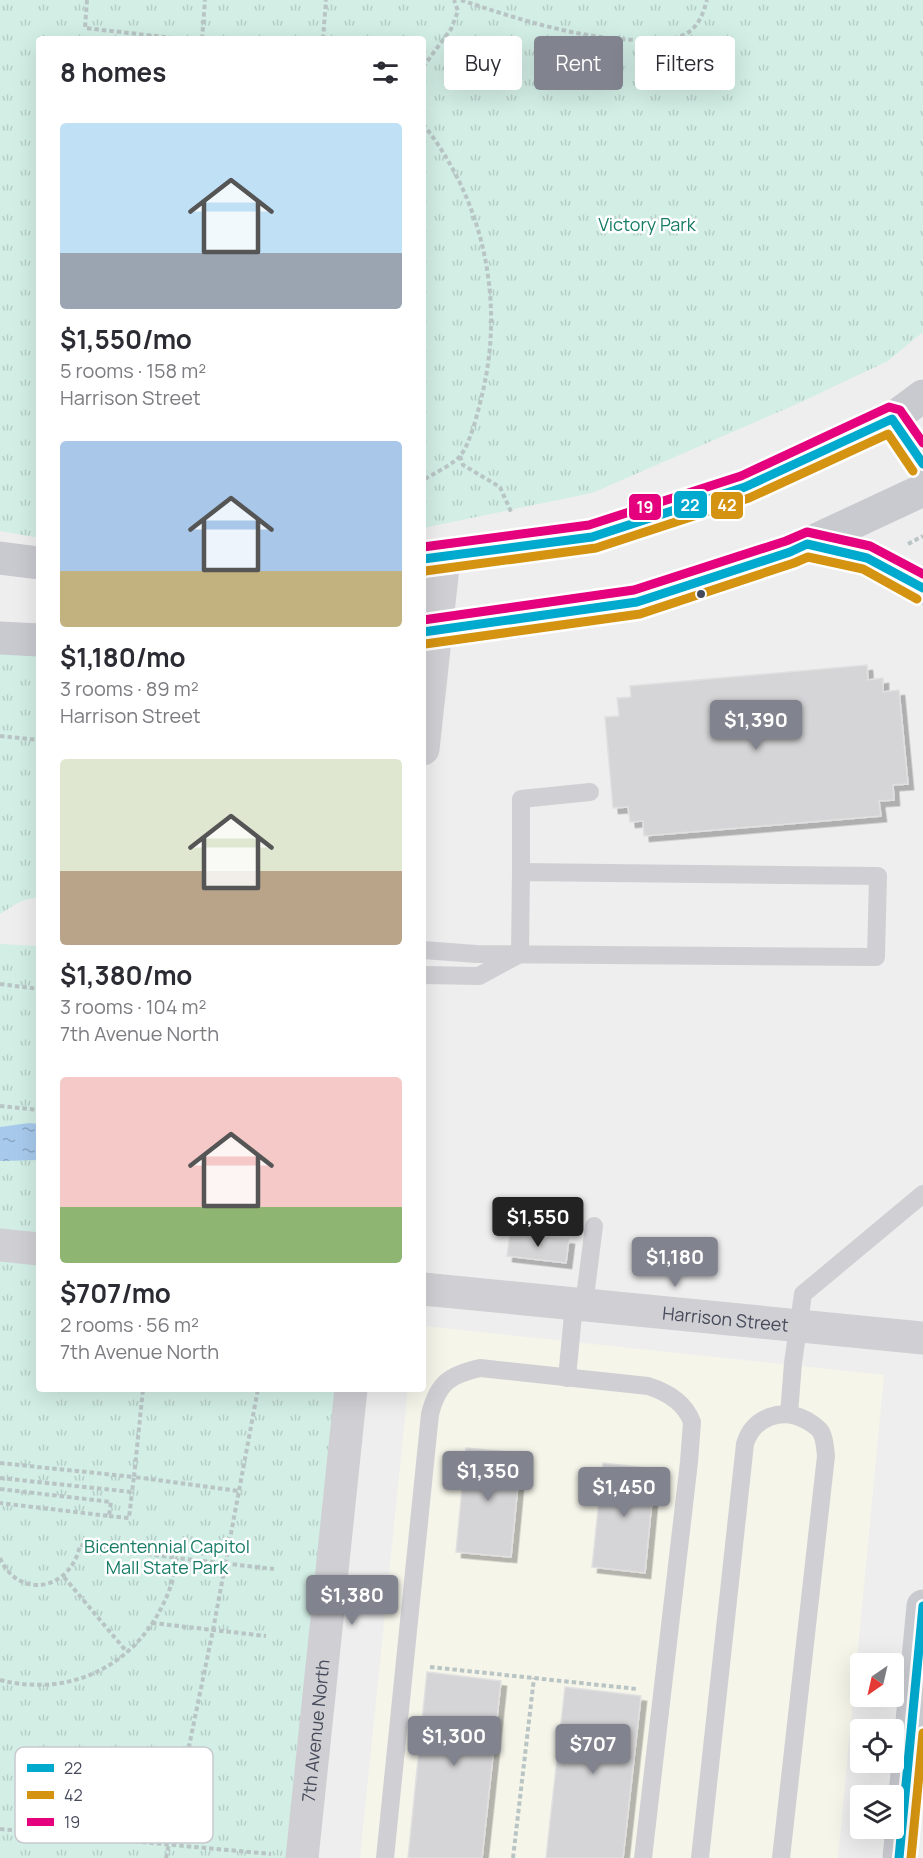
<!DOCTYPE html>
<html lang="en">
<head>
<meta charset="utf-8">
<style>
	:root { --surface:#fff; --page:#f7f7f7; --text:#2b2b33; --muted:#7c7c81; --accent:#81848e }
	body { margin:0; font-family:Manrope,sans-serif; background:var(--page); color:var(--text); height:100vh; display:flex; flex-direction:column; font-size:22px; white-space:nowrap }
	* { box-sizing:border-box; margin:0 }
	p { font-size:20px; color:var(--muted) }
	.icon { flex:none; width:33px; height:33px; fill:none; stroke:currentColor; stroke-width:2; stroke-linecap:round; stroke-linejoin:round }
	.map { position:relative; flex:1; overflow:hidden }
	.details { position:absolute; left:36px; top:36px; width:390px; height:1356px; display:flex; flex-direction:column; background:var(--surface); border-radius:6px; box-shadow:0 6px 24px #0002 }
	.details>* { flex:none }
	.guide { position:absolute; left:444px; top:36px; width:388px; height:54px; display:flex; gap:12px }
	.needle { width:39px; rotate:214deg }
	.controls { position:absolute; left:850px; top:1653px; display:grid; gap:12px }
	.controls a { display:grid; place-items:center; width:54px; height:54px; border-radius:6px; background:var(--surface); box-shadow:0 6px 24px #0002; font-size:30px }
	.price { position:absolute; translate:-50% -51px; padding:0 14px; border-radius:6px; background:var(--accent); color:#fff; font-size:20px; line-height:39px; filter:drop-shadow(0 2px 3px #0008) }
	.price::after { content:''; position:absolute; left:50%; top:36px; width:18px; height:14px; margin-left:-9px; background:inherit; clip-path:polygon(0 0,100% 0,50% 100%) }
	.price.on { background:#222; color:#fff }
	ul { padding:0; list-style:none }
	li { display:grid; align-content:center; gap:12px; height:318px; padding:0 24px }
	li span { display:grid; place-items:center; height:186px; border-radius:6px; color:#555 }
	li>.icon { margin-inline-start:auto }
	span .icon { width:108px; height:108px; fill:#fffc; stroke-width:1 }
	li b { font-size:26px }
	h2 { display:flex; justify-content:space-between; align-items:center; height:72px; padding:0 24px; font-size:26px }
	.chip { padding:0 21px; border-radius:6px; background:var(--surface); box-shadow:0 6px 24px #0002; font-size:21px; line-height:54px }
	.chip.on { background:var(--accent); color:#fff }
	.map>svg:first-child { display:block }
	.commercial { fill:#f6f5ea }
	.park { fill:url(#park-tufts) }
	.water { fill:url(#water-ripples) }
	.building { fill:#d5d5d7; stroke:#e0e0e1; stroke-width:1.5; filter:url(#shadow) }
	.lines { fill:none; stroke-linecap:round; stroke-linejoin:round }
	.path { stroke:#b9c5c5; stroke-width:4; stroke-dasharray:4.5 3; stroke-linecap:butt }
	.service { stroke:#d0d0d4; stroke-width:18 }
	.minor { stroke:#d0d0d4; stroke-width:33 }
	.tertiary { stroke:#d0d0d4; stroke-width:33 }
	.primary { stroke:#c9cad0; stroke-width:33 }
	.bus-1-casing { stroke:#fff; stroke-width:14 }
	.bus-2-casing { stroke:#fff; stroke-width:14 }
	.bus-3-casing { stroke:#fff; stroke-width:14 }
	.bus-1 { stroke:#00a9ce; stroke-width:9 }
	.bus-2 { stroke:#d49412; stroke-width:9 }
	.bus-3 { stroke:#e5007d; stroke-width:9 }
	.bus-dot { fill:#464b5b; stroke:#fff; stroke-width:2 }
	.labels { text-anchor:middle; dominant-baseline:central; stroke-width:5; stroke-linejoin:round; paint-order:stroke }
	.park-label { font-size:18px; fill:#177c66; stroke:#fff }
	.street-label { font-size:18px; fill:#464b5b; stroke:#fff }
	.key { fill:#fff; stroke:#c8c9ce; stroke-width:1.5 }
	.key-label { font-size:16px; fill:#464b5b }
	.line-badge { stroke:#fff; stroke-width:2 }
	.badge-label { font-size:16px; text-anchor:middle; font-weight:bold; fill:#fff }
</style>
</head>
<body>
<div class="map">
<svg width="923" height="1858" viewBox="0 0 923 1858">
	<defs>
		<pattern id="park-tufts" width="24" height="20" patternUnits="userSpaceOnUse" patternTransform="scale(1.5)"><rect width="24" height="20" fill="#d2eee5"/><path d="M3 7l-1-3M5 7V3M7 7l1-3M15 17l-1-3M17 17v-4M19 17l1-3" fill="none" stroke="#b6cec7"/></pattern>
		<pattern id="water-ripples" width="26" height="14" patternUnits="userSpaceOnUse" patternTransform="scale(1.5)"><rect width="26" height="14" fill="#a7caec"/><path d="M2 4q2-2 4 0t4 0M15 11q2-2 4 0t4 0" fill="none" stroke="#8aa6c2"/></pattern>
		<filter id="shadow"><feDropShadow dx="5.5" dy="5.5" stdDeviation="0" flood-color="#0004"/></filter>
	</defs>
	<rect width="100%" height="100%" fill="#efeeee"/>
	<polygon class="commercial" points="423,1326 884,1375 838,1858 360,1858 408,1389 423,1389"/>
	<g class="park">
		<polygon points="0,0 923,0 923,332 888,361 799,403 592,493 423,528 423,39 39,39 39,538 0,531"/>
		<path d="M0,638L39,640V897C34,899 30,898 25,900C15,903 9,909 0,914Z"/>
		<polygon points="0,944 39,946 39,1389 351,1389 302,1858 0,1858"/>
	</g>
	<polygon class="water" points="29,1123 39,1124 39,1160 0,1161 0,1127"/>
	<g class="building">
		<polygon points="867,665 868,680 883,678 883,692 899,690 908,784 893,785 894,800 879,801 881,816 644,836 643,821 630,822 628,807 613,808 605,717 619,716 617,698 631,697 630,686"/>
		<polygon points="510,1232 569,1239 566,1263 507,1256"/>
		<polygon points="466,1448 521,1453 511,1557 456,1552"/>
		<polygon points="603,1463 655,1469 645,1573 592,1567"/>
		<polygon points="427,1672 501,1681 482,1858 408,1858"/>
		<polygon points="565,1687 641,1696 623,1858 546,1858"/>
	</g>
	<g class="lines">
		<g class="path">
			<polyline points="87,0 85,28 182,39"/>
			<path d="M461,0C523,21 589,42 654,40C665,40 676,39 686,34C699,26 703,14 707,0"/>
			<polyline points="202,39 205,0"/>
			<polyline points="323,39 326,0"/>
			<polyline points="423,67 451,29 458,11 454,0"/>
			<path d="M423,124C484,201 505,301 482,395C478,412 471,441 461,455C454,464 433,474 423,480"/>
			<polyline points="460,456 463,465 500,487 512,514"/>
			<polyline points="908,544 923,536"/>
			<polyline points="0,736 39,740"/>
			<polyline points="0,984 39,989"/>
			<polyline points="0,1106 39,1110"/>
			<polyline points="0,1463 134,1477 143,1389"/>
			<polyline points="0,1478 132,1492 134,1477 239,1491"/>
			<polyline points="0,1489 111,1502 109,1516 0,1503"/>
			<polyline points="109,1516 129,1518 132,1492"/>
			<path d="M0,1558C18,1600 71,1591 80,1545L177,1558"/>
			<polyline points="64,1577 127,1652"/>
			<polyline points="152,1623 266,1636"/>
			<polyline points="430,1667 637,1689"/>
			<path d="M0,1680C71,1698 137,1665 166,1598C172,1586 174,1571 177,1558L274,1569"/>
			<polyline points="0,1829 271,1854"/>
			<polyline points="166,1858 213,1630 258,1389"/>
			<polyline points="513,1858 534,1678"/>
		</g>
		<g class="service">
			<polyline points="521,872 521,799 590,792"/>
			<polyline points="423,950 476,954 876,957 878,876 521,872 520,953"/>
			<polyline points="423,975 479,976 518,955"/>
			<polyline points="584,1305 594,1226"/>
			<polyline points="567,1378 574,1304"/>
			<polyline points="789,1414 793,1363 803,1294 923,1194"/>
			<path d="M385,1858L430,1414C438,1383 449,1375 480,1368L648,1386C667,1392 685,1403 692,1422L689,1462L643,1858"/>
			<path d="M700,1858L745,1444C753,1417 782,1407 806,1420C811,1423 818,1427 821,1432C825,1439 825,1448 826,1456L781,1858"/>
		</g>
		<g class="minor">
			<polyline points="423,749 444,558"/>
			<path id="s1" d="M302,1858L351,1389"/>
		</g>
		<g class="tertiary">
			<polyline points="0,1245 39,1249"/>
			<path id="s2" d="M423,1289L923,1338"/>
		</g>
		<g class="primary">
			<polyline points="892,419 923,464"/>
			<polyline points="807,544 867,558 923,588"/>
			<polyline points="0,558 39,563"/>
			<polyline points="423,559 592,537 745,487 892,419 923,396"/>
			<polyline points="423,632 637,602 790,552 923,490"/>
			<polyline points="0,638 39,640"/>
			<polyline points="899,1858 923,1606"/>
		</g>
		<defs>
			<g id="bus-1">
				<polyline points="423,559 592,537 745,487 892,419 923,464"/>
				<polyline points="423,632 637,602 790,552 807,544 867,558 923,588"/>
				<polyline points="899,1858 923,1606"/>
			</g>
			<g id="bus-2">
				<polyline points="425,571 596,548 749,498 888,434 913,471"/>
				<polyline points="425,644 640,614 794,563 808,557 863,569 917,599"/>
				<polyline points="911,1858 923,1733"/>
			</g>
			<g id="bus-3">
				<polyline points="423,547 589,525 741,476 889,407 900,410 923,443"/>
				<polyline points="423,620 634,590 786,541 807,532 870,546 923,574"/>
			</g>
		</defs>
		<use href="#bus-1" class="bus-1-casing"/>
		<use href="#bus-2" class="bus-2-casing"/>
		<use href="#bus-3" class="bus-3-casing"/>
		<use href="#bus-1" class="bus-1"/>
		<use href="#bus-2" class="bus-2"/>
		<use href="#bus-3" class="bus-3"/>
	</g>
	<circle class="bus-dot" cx="701" cy="594" r="5"/>
	<g class="labels">
		<g class="park-label">
			<text x="647" y="224">Victory Park</text>
			<text x="167" y="1546">Bicentennial Capitol<tspan x="167" dy="21">Mall State Park</tspan></text>
		</g>
		<g class="street-label">
			<text stroke="none"><textPath href="#s2" startOffset="304">Harrison Street</textPath></text>
			<text stroke="none"><textPath href="#s1" startOffset="128">7th Avenue North</textPath></text>
		</g>
	</g>
	<rect x="15" y="1747" width="198" height="96" rx="9" class="key"/>
	<rect x="27" y="1764" width="27" height="8" fill="#00a9ce"/>
	<rect x="27" y="1791" width="27" height="8" fill="#d49412"/>
	<rect x="27" y="1818" width="27" height="8" fill="#e5007d"/>
	<g class="key-label">
		<text x="64" y="1774">22</text>
		<text x="64" y="1801">42</text>
		<text x="64" y="1828">19</text>
	</g>
	<g class="line-badge">
		<rect x="673" y="490" width="35" height="29" rx="6" fill="#00a9ce"/>
		<rect x="710" y="491" width="34" height="29" rx="6" fill="#d49412"/>
		<rect x="628" y="493" width="34" height="28" rx="6" fill="#e5007d"/>
	</g>
	<g class="badge-label">
		<text x="690" y="511">22</text>
		<text x="727" y="511">42</text>
		<text x="645" y="513">19</text>
	</g>
</svg>
<div class="controls">
<a><svg class="needle" viewBox="-14 -14 28 28"><path d="M0-13l5 13h-10z" fill="#e53935"/><path d="M0 13l5-13h-10z" fill="#7c7c81"/></svg></a>
<a><svg class="icon" aria-label="locate" viewBox="0 0 24 24"><circle cx="12" cy="12" r="6"/><path d="M12 2v4M12 18v4M2 12h4M18 12h4"/></svg></a>
<a><svg class="icon" aria-label="layers" viewBox="0 0 24 24"><path d="M12 4l9 5-9 5-9-5zM3 14l9 5 9-5"/></svg></a>
</div>
<b class="price" style="left:756px;top:751px">$1,390</b>
<b class="price on" style="left:538px;top:1248px">$1,550</b>
<b class="price" style="left:675px;top:1288px">$1,180</b>
<b class="price" style="left:488px;top:1502px">$1,350</b>
<b class="price" style="left:624px;top:1518px">$1,450</b>
<b class="price" style="left:352px;top:1626px">$1,380</b>
<b class="price" style="left:454px;top:1767px">$1,300</b>
<b class="price" style="left:593px;top:1775px">$707</b>
<div class="guide">
<a class="chip">Buy</a>
<a class="chip on">Rent</a>
<a class="chip">Filters</a>
</div>
<section class="details">
<h2>8 homes<svg class="icon" aria-label="filters" viewBox="0 0 24 24"><path d="M4 7h16M4 17h16"/><circle cx="9" cy="7" r="2"/><circle cx="15" cy="17" r="2"/></svg></h2>
<ul>
<li><span style="background:linear-gradient(#bfe0f5 70%,#9aa5b1 0)"><svg class="icon" aria-label="home" viewBox="0 0 24 24"><path d="M3 11l9-7 9 7M6 9v11h12V9"/></svg></span><div><b>$1,550/mo</b><p>5 rooms · 158 m²</p><p>Harrison Street</p></div></li>
<li><span style="background:linear-gradient(#a9c7e8 70%,#c2b280 0)"><svg class="icon" aria-label="home" viewBox="0 0 24 24"><path d="M3 11l9-7 9 7M6 9v11h12V9"/></svg></span><div><b>$1,180/mo</b><p>3 rooms · 89 m²</p><p>Harrison Street</p></div></li>
<li><span style="background:linear-gradient(#dfe7d0 60%,#b9a48a 0)"><svg class="icon" aria-label="home" viewBox="0 0 24 24"><path d="M3 11l9-7 9 7M6 9v11h12V9"/></svg></span><div><b>$1,380/mo</b><p>3 rooms · 104 m²</p><p>7th Avenue North</p></div></li>
<li><span style="background:linear-gradient(#f6c9c9 70%,#8fb573 0)"><svg class="icon" aria-label="home" viewBox="0 0 24 24"><path d="M3 11l9-7 9 7M6 9v11h12V9"/></svg></span><div><b>$707/mo</b><p>2 rooms · 56 m²</p><p>7th Avenue North</p></div></li>
</ul>
</section>
</div>
</body>
</html>
